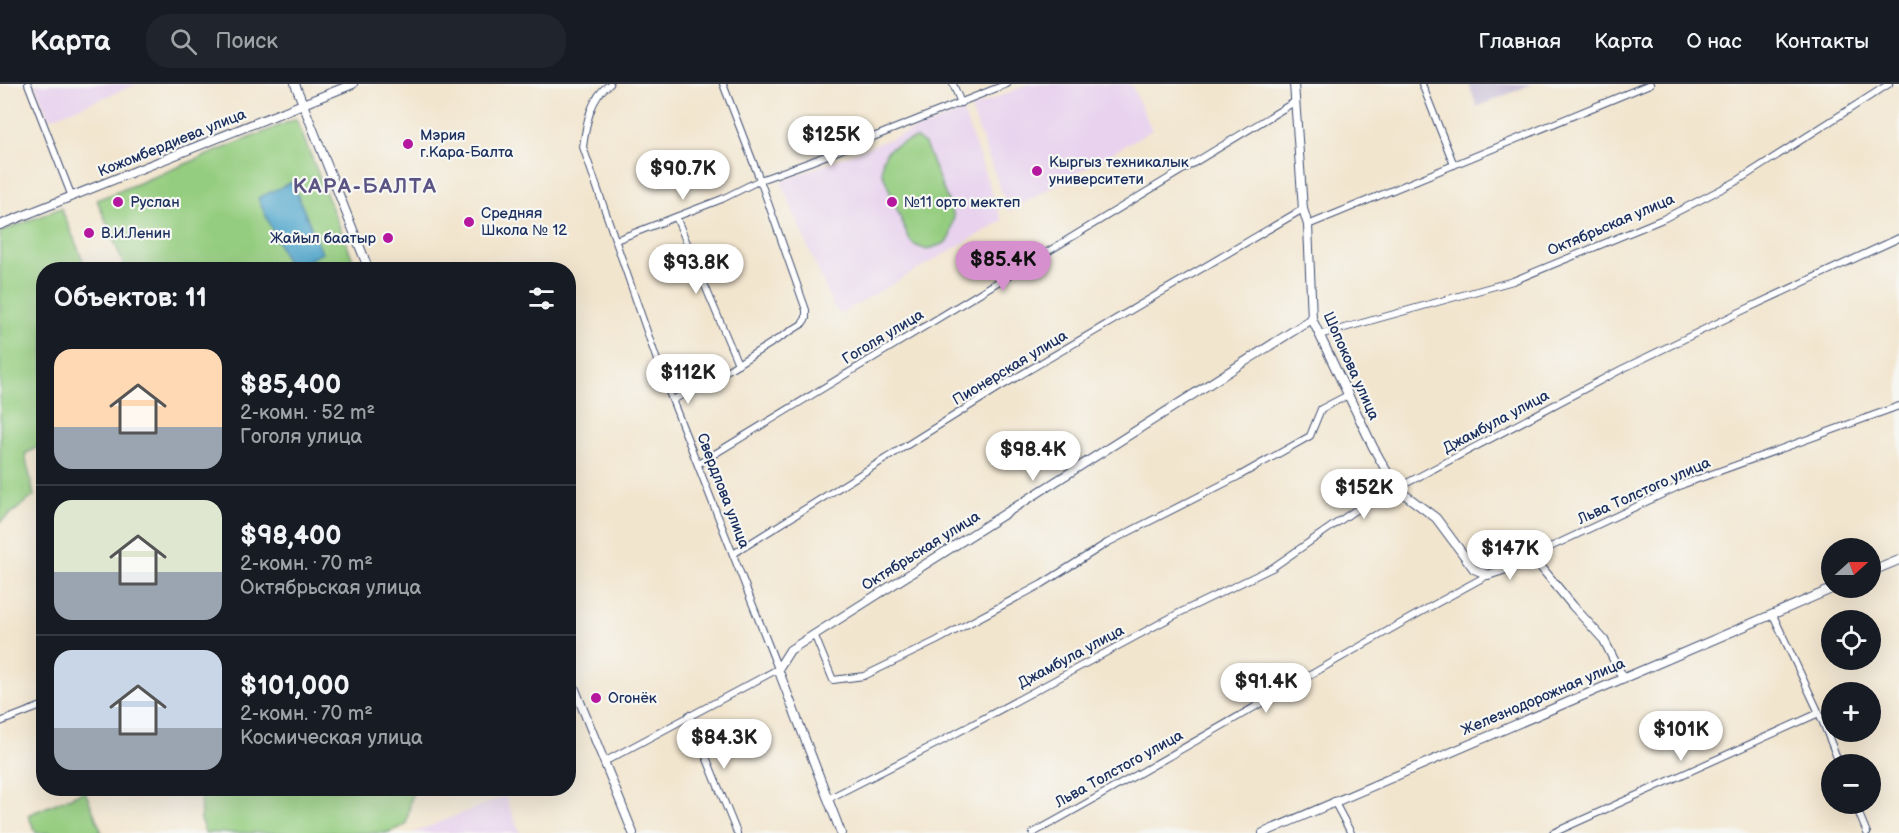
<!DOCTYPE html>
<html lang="ru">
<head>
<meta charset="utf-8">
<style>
	:root { --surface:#171b24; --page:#20242c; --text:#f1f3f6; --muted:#9ea1a6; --line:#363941; --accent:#d690ce }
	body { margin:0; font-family:"Balsamiq Sans",sans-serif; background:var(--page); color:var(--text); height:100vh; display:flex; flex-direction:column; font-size:22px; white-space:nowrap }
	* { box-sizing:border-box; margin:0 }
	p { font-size:20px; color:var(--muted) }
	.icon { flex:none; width:33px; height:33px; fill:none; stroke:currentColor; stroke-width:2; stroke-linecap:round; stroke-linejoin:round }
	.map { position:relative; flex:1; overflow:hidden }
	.sheet { position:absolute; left:36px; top:178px; width:540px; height:534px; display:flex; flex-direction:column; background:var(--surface); border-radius:24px; box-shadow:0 6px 24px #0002 }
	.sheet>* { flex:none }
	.needle { width:39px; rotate:69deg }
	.buttons { position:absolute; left:1821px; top:454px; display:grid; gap:12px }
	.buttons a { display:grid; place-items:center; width:60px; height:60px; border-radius:50%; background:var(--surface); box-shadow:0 6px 24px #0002; font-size:30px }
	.price { position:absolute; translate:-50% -51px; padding:0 14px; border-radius:21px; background:#fff; color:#222; font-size:20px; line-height:39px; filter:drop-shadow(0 2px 3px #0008) }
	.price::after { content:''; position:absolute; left:50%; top:36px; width:18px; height:14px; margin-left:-9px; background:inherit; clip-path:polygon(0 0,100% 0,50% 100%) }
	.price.selected { background:var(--accent); color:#111 }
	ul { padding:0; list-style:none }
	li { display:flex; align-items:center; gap:18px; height:150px; padding:0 18px }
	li+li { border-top:2px solid var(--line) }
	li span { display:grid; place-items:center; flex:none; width:168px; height:120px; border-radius:18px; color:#555 }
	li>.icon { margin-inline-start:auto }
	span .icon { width:72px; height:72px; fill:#fffc; stroke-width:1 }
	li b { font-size:26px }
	h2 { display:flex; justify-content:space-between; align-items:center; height:72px; padding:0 18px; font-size:26px }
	header { display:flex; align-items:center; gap:36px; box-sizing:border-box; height:84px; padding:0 30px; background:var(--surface); border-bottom:2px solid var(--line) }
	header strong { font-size:28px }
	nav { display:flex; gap:33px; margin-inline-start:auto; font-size:21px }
	.search { width:420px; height:54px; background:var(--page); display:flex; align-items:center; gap:15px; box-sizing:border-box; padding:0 21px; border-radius:24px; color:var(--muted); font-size:22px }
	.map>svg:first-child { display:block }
	.built { fill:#e8d2ee }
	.industrial { fill:#c9bfd7 }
	.green { fill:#95cd80; stroke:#587e6f; stroke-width:1.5 }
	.water { fill:#4fa6cc; stroke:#356a95; stroke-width:1.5 }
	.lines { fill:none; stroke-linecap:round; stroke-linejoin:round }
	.minor-casing { stroke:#3b4a6f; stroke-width:8 }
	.tertiary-casing { stroke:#3b4a6f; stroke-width:10 }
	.minor { stroke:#fff; stroke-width:6 }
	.tertiary { stroke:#fff; stroke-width:8 }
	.poi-dot { fill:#b5179e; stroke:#f6f6f2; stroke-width:2 }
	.labels { text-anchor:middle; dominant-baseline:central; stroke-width:4.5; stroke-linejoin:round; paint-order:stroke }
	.poi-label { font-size:15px; fill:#1b2f5e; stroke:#f6f6f2; text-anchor:start }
	.street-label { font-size:15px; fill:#1b2f5e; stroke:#f6f6f2 }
	.district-label { font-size:21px; font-weight:bold; letter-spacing:1.5px; fill:#5a5384; stroke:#f6f6f2 }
</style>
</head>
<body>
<header>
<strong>Карта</strong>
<div class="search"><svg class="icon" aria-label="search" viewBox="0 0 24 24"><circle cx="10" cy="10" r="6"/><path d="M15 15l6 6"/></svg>Поиск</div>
<nav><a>Главная</a><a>Карта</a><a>О нас</a><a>Контакты</a></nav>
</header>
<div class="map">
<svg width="1899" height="749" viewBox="0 0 1899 749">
	<rect width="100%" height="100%" fill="#f6f6f2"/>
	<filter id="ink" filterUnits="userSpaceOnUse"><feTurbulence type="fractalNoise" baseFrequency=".0167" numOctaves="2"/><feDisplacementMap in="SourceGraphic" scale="12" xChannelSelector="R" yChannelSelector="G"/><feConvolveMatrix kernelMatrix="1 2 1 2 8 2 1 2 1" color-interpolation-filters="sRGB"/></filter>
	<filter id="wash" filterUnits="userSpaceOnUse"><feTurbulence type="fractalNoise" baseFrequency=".008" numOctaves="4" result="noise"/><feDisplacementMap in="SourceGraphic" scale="24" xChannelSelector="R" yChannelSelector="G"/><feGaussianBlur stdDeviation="1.35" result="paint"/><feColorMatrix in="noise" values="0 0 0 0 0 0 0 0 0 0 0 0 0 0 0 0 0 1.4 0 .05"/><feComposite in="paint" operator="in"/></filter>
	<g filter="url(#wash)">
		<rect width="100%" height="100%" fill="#f2e5ce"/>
		<g class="built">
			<polygon points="35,0 138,0 49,35"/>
			<polygon points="1028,0 1131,0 1152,46 1009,128 971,25"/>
			<polygon points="963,28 1002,137 840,230 833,222 781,98 874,61"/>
			<polygon points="505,712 520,749 413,749"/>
		</g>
		<polygon class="industrial" points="1469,0 1532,0 1477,23"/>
		<g class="green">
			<polygon points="296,35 357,186 126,186 97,116"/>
			<path d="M916,54L925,60L954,132L950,153L945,159L927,166L914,161L909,155L882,88C880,63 896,61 916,54Z"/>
			<polygon points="61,124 87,186 44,186 43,360 25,370 34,412 0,438 0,148"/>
			<polygon points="200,705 413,705 406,741 386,749 205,749 201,736"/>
			<polygon points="85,707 102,749 36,749 28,731"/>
		</g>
		<polygon class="water" points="292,98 322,169 290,186 258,114"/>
	</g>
	<g filter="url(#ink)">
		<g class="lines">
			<defs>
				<g id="minor">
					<polyline points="28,0 72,113"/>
					<polyline points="723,0 760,96 810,78 1007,0"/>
					<polyline points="953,0 961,19"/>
					<polyline points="1422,0 1454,81"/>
					<polyline points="676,133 738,280"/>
					<polyline points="1308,141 1650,0"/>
					<polyline points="616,156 722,115 760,96 806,226 806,234 802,240 728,286 673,316"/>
					<polyline points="1319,251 1513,197 1663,135 1737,97 1889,0"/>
					<polyline points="698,380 1296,17"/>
					<polyline points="733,470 1000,303 1303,125"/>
					<polyline points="1524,478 1544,466 1684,400 1899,322"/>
					<polyline points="1773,531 1819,629 1840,681"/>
					<polyline points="814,550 833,596 864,592 936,557 1042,500 1107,459 1239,392 1310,352 1321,325 1348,311"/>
					<polyline points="689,631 737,749"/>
					<polyline points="0,638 44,621"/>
					<path d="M604,678L778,585L660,285L583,63C586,41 590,13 610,0"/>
					<polyline points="828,715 938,659 1181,528 1272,484 1354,427 1622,285 1744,226 1899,154"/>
					<polyline points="1334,717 1351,749"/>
					<polyline points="1855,720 1867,749"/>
					<path d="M1033,749C1186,665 1335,574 1488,491"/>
					<polyline points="1553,749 1819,629"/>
				</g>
				<g id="tertiary">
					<polyline points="295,0 369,186"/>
					<polyline points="1294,0 1303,125 1308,141 1312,235 1373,363 1396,404 1436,434 1474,485 1488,491 1524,479 1533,479 1541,483 1573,522 1604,556 1623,594"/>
					<polyline points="0,141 353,0"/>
					<polyline points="1870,488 1899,476"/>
					<polyline points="568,588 633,749"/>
					<polyline points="841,749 778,585 790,566 1312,235"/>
					<polyline points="1263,749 1834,504"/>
				</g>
			</defs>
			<use href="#minor" class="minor-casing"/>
			<use href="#tertiary" class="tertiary-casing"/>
			<use href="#minor" class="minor"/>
			<use href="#tertiary" class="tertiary"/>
		</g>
	</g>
	<g class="poi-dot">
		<circle cx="408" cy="60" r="6"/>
		<circle cx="1037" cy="87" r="6"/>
		<circle cx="118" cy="118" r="6"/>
		<circle cx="892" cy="118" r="6"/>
		<circle cx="469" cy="138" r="6"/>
		<circle cx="89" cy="149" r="6"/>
		<circle cx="388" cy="154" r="6"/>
		<circle cx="596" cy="614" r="6"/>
	</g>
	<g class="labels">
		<g class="poi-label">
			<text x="420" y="51">Мэрия<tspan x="420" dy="17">г.Кара-Балта</tspan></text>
			<text x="1049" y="78">Кыргыз техникалык<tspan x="1049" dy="17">университети</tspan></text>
			<text x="130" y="118">Руслан</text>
			<text x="904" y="118">№11 орто мектеп</text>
			<text x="481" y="129">Средняя<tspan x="481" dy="17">Школа № 12</tspan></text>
			<text x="101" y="149">В.И.Ленин</text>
			<text x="376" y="154" text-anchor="end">Жайыл баатыр</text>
			<text x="608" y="614">Огонёк</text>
		</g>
		<g class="street-label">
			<text transform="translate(172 59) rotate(-22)">Кожомбердиева улица</text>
			<text transform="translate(1611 141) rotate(-23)">Октябрьская улица</text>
			<text transform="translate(883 253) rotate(-31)">Гоголя улица</text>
			<text transform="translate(1351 282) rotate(66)">Шопокова улица</text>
			<text transform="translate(1010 284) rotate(-31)">Пионерская улица</text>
			<text transform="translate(1496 338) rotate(-28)">Джамбула улица</text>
			<text transform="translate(723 407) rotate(69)">Свердлова улица</text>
			<text transform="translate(1644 407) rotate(-24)">Льва Толстого улица</text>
			<text transform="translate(921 467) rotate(-32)">Октябрьская улица</text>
			<text transform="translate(1071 573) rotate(-28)">Джамбула улица</text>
			<text transform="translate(1543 613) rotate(-23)">Железнодорожная улица</text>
			<text transform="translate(1119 685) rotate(-29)">Льва Толстого улица</text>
		</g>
		<g class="district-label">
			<text x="365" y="102">КАРА-БАЛТА</text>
		</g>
	</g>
</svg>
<div class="buttons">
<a><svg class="needle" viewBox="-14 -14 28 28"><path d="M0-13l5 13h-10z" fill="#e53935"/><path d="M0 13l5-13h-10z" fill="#9ea1a6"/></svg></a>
<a><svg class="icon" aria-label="locate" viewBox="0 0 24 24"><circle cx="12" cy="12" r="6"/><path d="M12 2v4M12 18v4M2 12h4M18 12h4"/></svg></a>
<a>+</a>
<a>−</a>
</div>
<b class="price" style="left:831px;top:83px">$125K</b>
<b class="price" style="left:683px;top:117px">$90.7K</b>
<b class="price selected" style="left:1003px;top:208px">$85.4K</b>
<b class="price" style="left:696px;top:211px">$93.8K</b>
<b class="price" style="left:688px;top:321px">$112K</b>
<b class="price" style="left:1033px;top:398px">$98.4K</b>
<b class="price" style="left:1364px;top:436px">$152K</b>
<b class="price" style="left:1510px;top:497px">$147K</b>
<b class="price" style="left:1266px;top:630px">$91.4K</b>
<b class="price" style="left:1681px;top:678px">$101K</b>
<b class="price" style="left:724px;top:686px">$84.3K</b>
<section class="sheet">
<h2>Объектов: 11<svg class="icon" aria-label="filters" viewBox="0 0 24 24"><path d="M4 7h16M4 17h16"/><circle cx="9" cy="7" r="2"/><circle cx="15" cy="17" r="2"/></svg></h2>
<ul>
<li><span style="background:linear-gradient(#ffd9b3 65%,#9aa5b1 0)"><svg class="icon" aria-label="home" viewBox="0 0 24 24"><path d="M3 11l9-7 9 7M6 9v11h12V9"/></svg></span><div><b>$85,400</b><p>2-комн. · 52 m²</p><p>Гоголя улица</p></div></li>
<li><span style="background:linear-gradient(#dfe7d0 60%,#9aa5b1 0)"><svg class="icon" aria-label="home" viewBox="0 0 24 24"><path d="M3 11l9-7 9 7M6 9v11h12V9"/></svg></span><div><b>$98,400</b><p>2-комн. · 70 m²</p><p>Октябрьская улица</p></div></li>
<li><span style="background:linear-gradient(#c9d6e8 65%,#9aa5b1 0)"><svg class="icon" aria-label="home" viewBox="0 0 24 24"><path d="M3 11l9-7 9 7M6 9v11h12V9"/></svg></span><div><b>$101,000</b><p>2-комн. · 70 m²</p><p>Космическая улица</p></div></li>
</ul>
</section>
</div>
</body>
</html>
